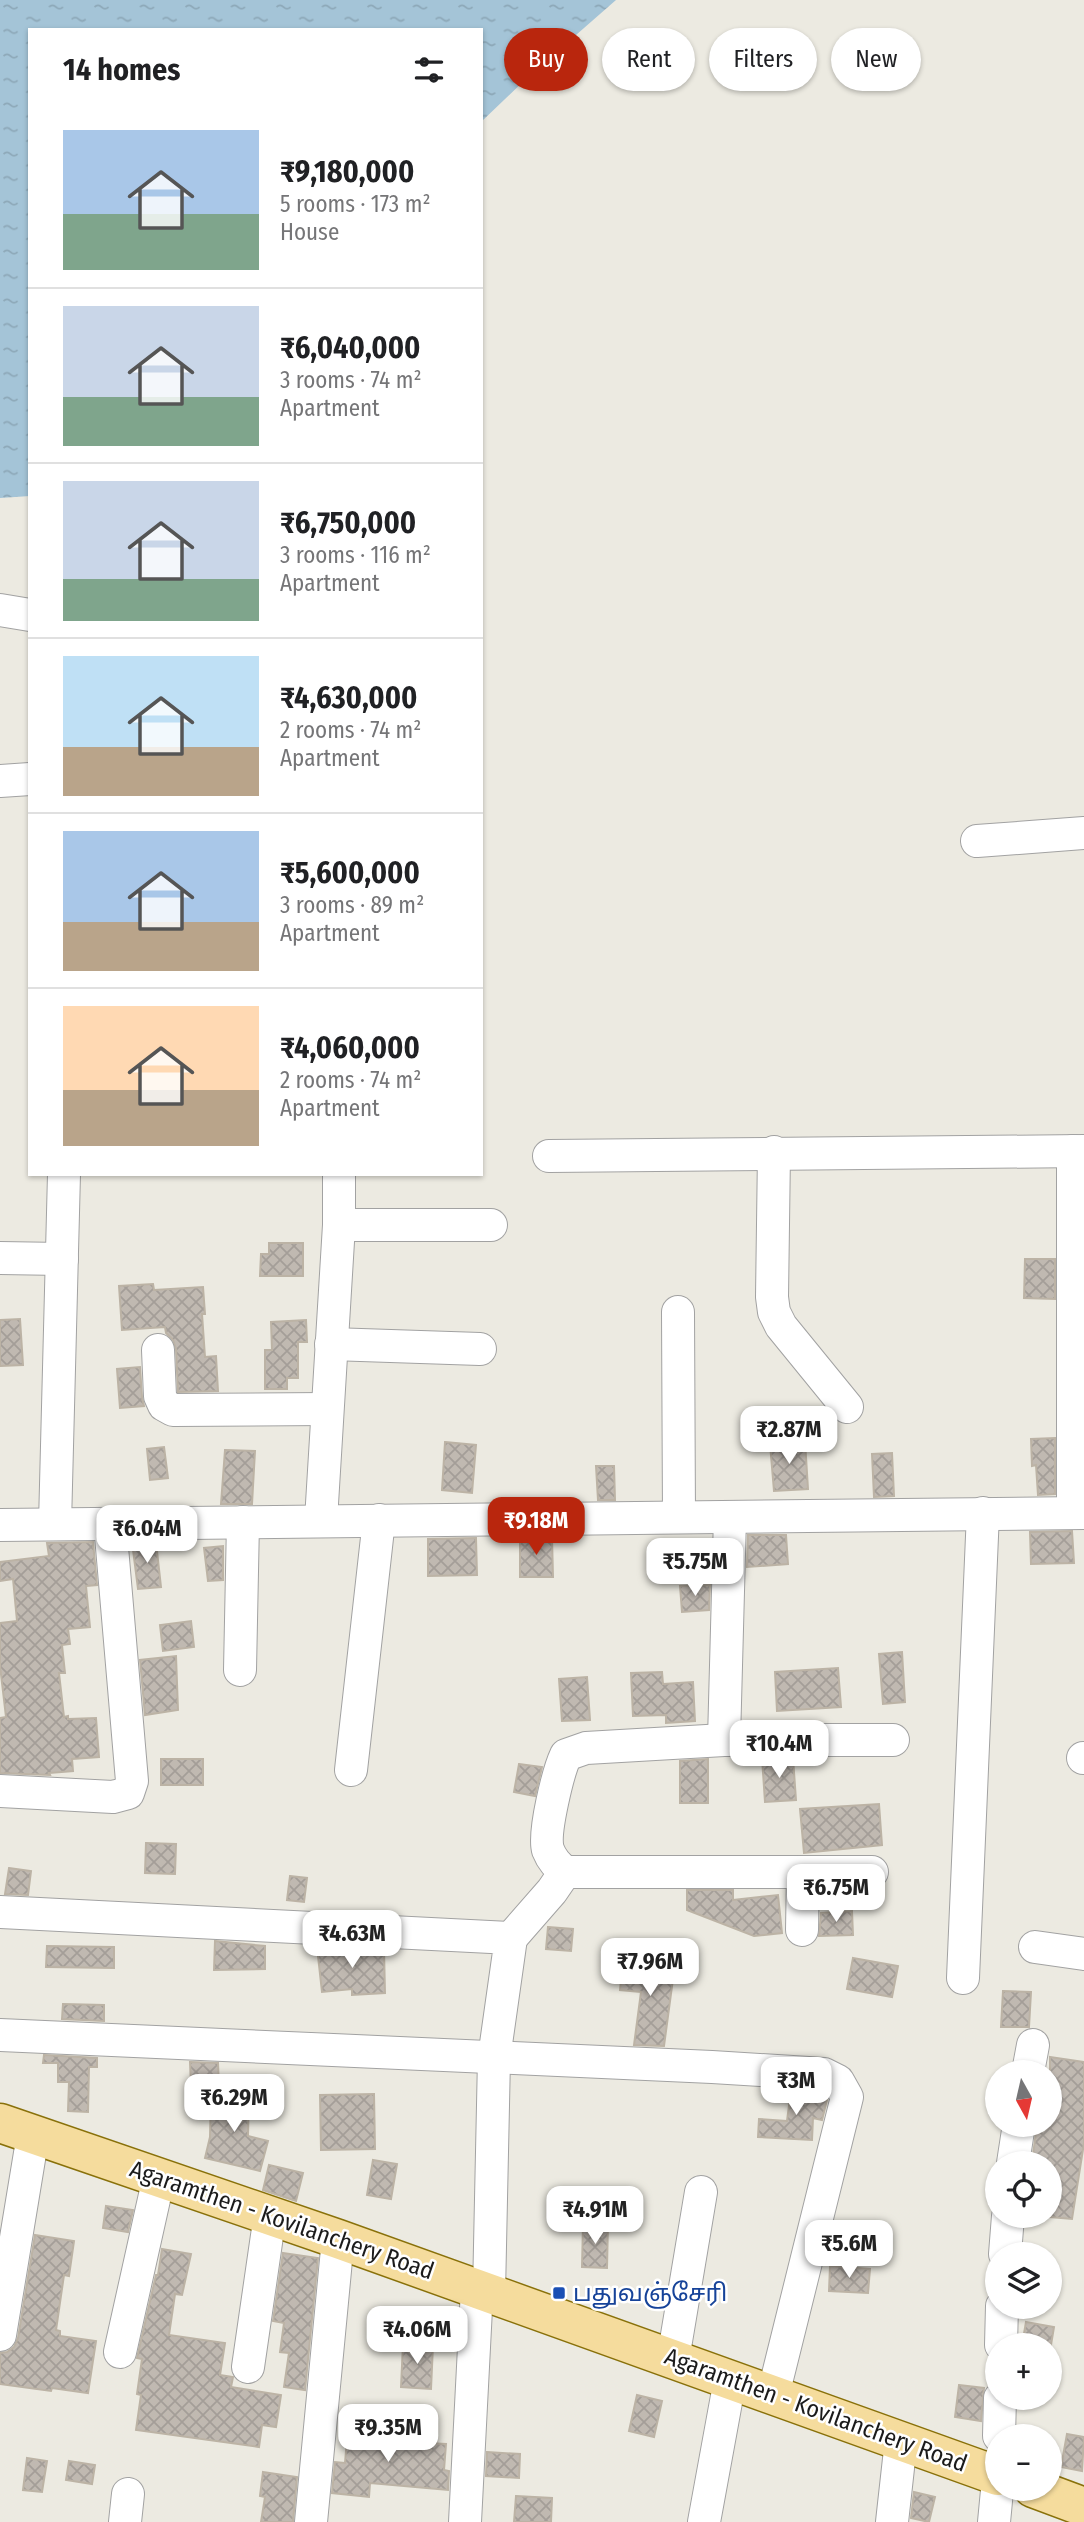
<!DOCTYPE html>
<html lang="en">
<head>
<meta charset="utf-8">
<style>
	:root { --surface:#fff; --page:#f2f2f2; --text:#202124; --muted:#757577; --line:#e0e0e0; --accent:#b9260d }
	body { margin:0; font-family:"Fira Sans Condensed","Noto Sans Tamil",sans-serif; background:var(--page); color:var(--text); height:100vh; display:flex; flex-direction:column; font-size:26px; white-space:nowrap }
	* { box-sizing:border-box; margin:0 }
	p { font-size:23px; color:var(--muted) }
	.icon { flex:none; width:38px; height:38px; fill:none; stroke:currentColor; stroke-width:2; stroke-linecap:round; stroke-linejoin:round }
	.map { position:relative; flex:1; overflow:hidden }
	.details { position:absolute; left:28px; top:28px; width:455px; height:1148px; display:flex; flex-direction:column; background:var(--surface); border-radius:0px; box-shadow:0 2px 5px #0004 }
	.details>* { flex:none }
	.guide { position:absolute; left:504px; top:28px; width:474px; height:63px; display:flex; gap:14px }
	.needle { width:46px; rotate:172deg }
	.buttons { position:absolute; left:985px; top:2060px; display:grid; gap:14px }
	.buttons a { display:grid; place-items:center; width:77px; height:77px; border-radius:50%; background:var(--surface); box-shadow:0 2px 5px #0004; font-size:35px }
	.price { position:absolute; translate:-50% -60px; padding:0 16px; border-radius:14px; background:#fff; color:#222; font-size:23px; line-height:46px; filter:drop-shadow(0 2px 4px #0008) }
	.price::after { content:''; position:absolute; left:50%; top:42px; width:21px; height:16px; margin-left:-10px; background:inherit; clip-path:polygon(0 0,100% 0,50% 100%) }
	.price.current { background:var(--accent); color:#fff }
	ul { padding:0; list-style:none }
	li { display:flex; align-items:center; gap:21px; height:175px; padding:0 35px }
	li+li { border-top:2px solid var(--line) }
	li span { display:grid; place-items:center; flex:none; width:196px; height:140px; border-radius:0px; color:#555 }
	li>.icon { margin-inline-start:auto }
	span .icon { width:84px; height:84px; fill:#fffc; stroke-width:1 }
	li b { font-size:30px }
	h2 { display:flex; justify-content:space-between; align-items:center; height:84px; padding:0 35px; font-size:30px }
	.chip { padding:0 24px; border-radius:32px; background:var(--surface); box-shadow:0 2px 5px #0004; font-size:24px; line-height:63px }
	.chip.current { background:var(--accent); color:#fff }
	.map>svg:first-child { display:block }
	.water { fill:url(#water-ripples) }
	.building { fill:url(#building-cross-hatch); stroke:#bcb3a5; stroke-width:2 }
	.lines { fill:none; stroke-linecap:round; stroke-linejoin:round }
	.minor-casing { stroke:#a2a2a2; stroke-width:34 }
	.major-casing { stroke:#89710a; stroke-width:41 }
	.minor { stroke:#fff; stroke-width:32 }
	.major { stroke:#f5dc9d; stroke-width:38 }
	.transit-dot { fill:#1a4fb4; stroke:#fff; stroke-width:2.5 }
	.labels { text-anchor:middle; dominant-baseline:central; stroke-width:5; stroke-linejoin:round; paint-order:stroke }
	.street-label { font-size:24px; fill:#1b1b1b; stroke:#fff }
	.transit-label { font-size:24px; fill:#164399; stroke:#fff; text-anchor:start }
</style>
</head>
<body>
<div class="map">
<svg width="1084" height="2522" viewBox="0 0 1084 2522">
	<defs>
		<pattern id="water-ripples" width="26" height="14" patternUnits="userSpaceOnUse" patternTransform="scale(1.75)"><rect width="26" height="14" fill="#a4c4d7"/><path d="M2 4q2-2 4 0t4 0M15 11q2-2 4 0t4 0" fill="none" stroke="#8da8b8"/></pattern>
		<pattern id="building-cross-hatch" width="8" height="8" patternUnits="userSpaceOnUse" patternTransform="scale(1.75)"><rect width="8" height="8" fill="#c0b9b1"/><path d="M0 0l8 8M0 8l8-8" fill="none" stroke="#a49e98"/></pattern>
	</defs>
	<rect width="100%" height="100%" fill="#eceae1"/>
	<polygon class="water" points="0,0 616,0 528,77 481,122 481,30 30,30 30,496 0,498"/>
	<g class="building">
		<polygon points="269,1243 303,1243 303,1276 260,1276 261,1254 269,1254"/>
		<polygon points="1025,1259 1055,1259 1055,1299 1024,1298"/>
		<polygon points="153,1284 154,1290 203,1287 205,1314 202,1314 205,1357 216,1356 218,1391 178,1392 176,1349 173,1340 166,1333 165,1327 122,1330 119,1286"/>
		<polygon points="20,1319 23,1365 0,1366 0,1320"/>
		<polygon points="306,1320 307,1342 298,1342 298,1378 287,1378 287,1389 265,1389 265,1350 272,1350 271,1322"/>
		<polygon points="140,1367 142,1397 144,1406 120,1408 117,1369"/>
		<polygon points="1055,1438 1055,1494 1038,1495 1036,1465 1032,1466 1031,1439"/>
		<polygon points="805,1441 808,1489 774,1491 770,1444"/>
		<polygon points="445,1442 476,1445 472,1493 442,1490"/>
		<polygon points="164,1447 168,1478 150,1480 147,1449"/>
		<polygon points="225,1450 255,1451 252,1504 221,1504"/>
		<polygon points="892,1453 894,1496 874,1497 872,1454"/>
		<polygon points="596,1466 614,1466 615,1500 598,1500"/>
		<polygon points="1072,1531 1074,1563 1031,1564 1030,1532"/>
		<polygon points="748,1535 786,1535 788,1564 747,1567"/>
		<polygon points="552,1537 553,1577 520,1577 520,1538"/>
		<polygon points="476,1538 477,1575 428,1576 428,1539"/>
		<polygon points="93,1542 97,1585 86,1586 90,1627 68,1629 70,1644 62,1645 65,1673 59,1673 64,1717 68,1716 68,1719 96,1718 99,1757 72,1759 73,1771 49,1773 50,1775 0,1773 0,1718 6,1717 0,1666 0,1623 17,1621 13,1579 0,1581 0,1562 49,1556 47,1543"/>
		<polygon points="132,1542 156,1542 161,1587 138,1589"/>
		<polygon points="223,1546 223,1580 208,1581 204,1548"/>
		<polygon points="710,1585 709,1610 682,1612 680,1586"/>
		<polygon points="191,1621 194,1647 163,1651 160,1625"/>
		<polygon points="902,1652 905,1702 883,1704 879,1654"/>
		<polygon points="176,1656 178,1710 145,1715 140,1660"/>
		<polygon points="838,1668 841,1707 777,1711 775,1672"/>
		<polygon points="662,1672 663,1684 693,1682 695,1721 666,1723 666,1715 633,1716 631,1673"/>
		<polygon points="587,1677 590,1720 562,1721 559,1679"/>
		<polygon points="762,1758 793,1758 796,1800 765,1802"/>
		<rect x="161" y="1759" width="42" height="26"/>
		<polygon points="708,1759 708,1803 680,1803 680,1761"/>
		<polygon points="519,1764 542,1767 535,1796 514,1792"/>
		<polygon points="879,1804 882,1845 804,1853 800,1809"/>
		<polygon points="146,1843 176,1844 175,1874 145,1873"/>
		<polygon points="9,1868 31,1871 28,1895 5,1894"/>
		<polygon points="290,1876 307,1878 304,1902 287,1900"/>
		<polygon points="687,1890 733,1890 733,1900 778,1895 782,1933 754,1936 687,1910"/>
		<polygon points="852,1911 853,1935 819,1936 821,1913"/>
		<polygon points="548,1927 573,1929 571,1951 546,1949"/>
		<polygon points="215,1941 265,1946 265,1969 214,1970"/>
		<polygon points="47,1946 114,1947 114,1968 46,1967"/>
		<polygon points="317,1947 384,1950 385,1993 352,1995 352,1989 322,1992"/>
		<polygon points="853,1958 898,1966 892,1997 847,1989"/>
		<polygon points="623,1960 675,1964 664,2046 634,2045 641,1992 620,1990"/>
		<polygon points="1003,1991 1031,1992 1029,2027 1001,2027"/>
		<polygon points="63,2004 104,2005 104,2021 62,2019"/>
		<polygon points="44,2055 97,2058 97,2067 89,2067 88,2112 68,2111 69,2082 58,2082 58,2063 43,2063"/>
		<polygon points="1050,2057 1084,2062 1084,2143 1072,2219 1050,2217 1050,2163 1032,2163 1037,2124 1050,2124"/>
		<polygon points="190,2062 218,2063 219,2086 191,2087"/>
		<polygon points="791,2090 819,2092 827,2100 822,2120 813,2118 812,2140 758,2137 759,2119 787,2121"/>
		<polygon points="374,2094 375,2149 321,2150 320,2095"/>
		<polygon points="211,2095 249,2096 248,2136 268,2141 260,2171 205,2158 210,2137"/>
		<polygon points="373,2160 397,2164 391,2199 367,2195"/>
		<polygon points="269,2165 303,2173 296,2201 263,2190"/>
		<polygon points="106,2206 133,2210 128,2232 103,2228"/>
		<polygon points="583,2224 608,2224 607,2268 582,2267"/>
		<polygon points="35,2235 74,2241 69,2276 64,2275 56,2330 60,2331 60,2336 96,2341 88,2393 52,2388 51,2391 0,2384 0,2353 7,2352 14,2347 18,2338"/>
		<polygon points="162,2249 191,2254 182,2295 175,2294 169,2335 225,2343 220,2375 233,2377 231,2387 281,2395 276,2427 262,2425 259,2447 136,2430 141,2395 137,2394 142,2359 137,2358 156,2275 158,2275"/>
		<polygon points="283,2253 318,2258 305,2390 284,2387 289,2353 280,2352 284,2323 273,2321"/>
		<polygon points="830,2266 870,2269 868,2293 829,2291"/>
		<polygon points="1026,2322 1054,2327 1051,2345 1022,2345"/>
		<polygon points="403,2344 433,2345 431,2389 401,2387"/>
		<polygon points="959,2385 984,2388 981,2421 955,2417"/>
		<polygon points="637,2395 662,2401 654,2437 629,2431"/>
		<polygon points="348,2427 389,2430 388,2441 446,2444 444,2470 449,2471 448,2490 370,2483 369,2497 332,2493 335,2462 345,2463"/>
		<polygon points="1067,2434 1084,2437 1082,2471 1061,2467"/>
		<polygon points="487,2452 520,2454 519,2478 486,2476"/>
		<polygon points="27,2458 47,2461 42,2492 23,2490"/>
		<polygon points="69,2461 95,2465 92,2484 66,2480"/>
		<polygon points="263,2472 297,2477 293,2522 261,2522 265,2497 260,2496"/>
		<polygon points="914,2492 935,2497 929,2522 911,2518"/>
		<polygon points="516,2496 552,2498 551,2522 514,2522"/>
	</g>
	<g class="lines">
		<defs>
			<g id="minor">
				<polyline points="0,610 30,615"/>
				<polyline points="0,781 30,779"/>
				<polyline points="977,841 1084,833"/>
				<polyline points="1073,1151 1073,1513"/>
				<polyline points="774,1152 772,1297 774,1312 781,1326 847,1407"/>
				<polyline points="549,1156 1084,1151"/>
				<polyline points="339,1225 491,1225"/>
				<polyline points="0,1258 62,1259"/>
				<polyline points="678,1312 679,1517"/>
				<polyline points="331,1344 480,1349"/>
				<polyline points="158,1350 160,1396 164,1405 173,1410 327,1409"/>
				<polyline points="321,1520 339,1225 339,1174"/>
				<polyline points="55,1524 64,1174"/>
				<polyline points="0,1525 1084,1513"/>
				<polyline points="240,1670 243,1522"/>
				<polyline points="724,1740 730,1517"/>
				<polyline points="1083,1758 1084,1758"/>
				<polyline points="351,1770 379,1520"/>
				<polyline points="0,1791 113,1797 128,1793 132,1781 110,1524"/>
				<path d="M872,1872H565C557,1865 552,1860 548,1850C543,1833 558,1772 566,1755L586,1748L724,1740H893"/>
				<polyline points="0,1912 511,1938 494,2058 489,2293"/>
				<polyline points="802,1930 803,1872"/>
				<polyline points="511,1938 552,1891 565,1872"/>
				<polyline points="1035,1947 1084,1954"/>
				<polyline points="963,1978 983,1513"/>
				<polyline points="0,2035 712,2067 824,2074 838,2081 847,2097 773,2395"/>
				<polyline points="1028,2072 1033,2045"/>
				<polyline points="1013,2163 1019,2124"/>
				<polyline points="1005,2254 1008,2216"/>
				<polyline points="0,2335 33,2135"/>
				<polyline points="1001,2345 1002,2306"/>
				<polyline points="120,2352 159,2177"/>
				<polyline points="673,2359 701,2192"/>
				<polyline points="248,2367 270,2215"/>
				<polyline points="999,2436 1000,2398"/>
				<polyline points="125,2522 128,2494"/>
				<polyline points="311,2522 338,2239"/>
				<polyline points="465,2522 477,2289"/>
				<polyline points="704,2522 730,2380"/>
				<polyline points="892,2522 901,2441"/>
				<polyline points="994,2522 998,2480"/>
			</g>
			<g id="major">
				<polyline points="0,2123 338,2239 998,2476"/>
				<polyline points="1033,2488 1084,2507"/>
			</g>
		</defs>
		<use href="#minor" class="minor-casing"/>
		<use href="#major" class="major-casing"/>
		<use href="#minor" class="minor"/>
		<use href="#major" class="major"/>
	</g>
	<rect class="transit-dot" x="552" y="2286" width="14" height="14" rx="3.5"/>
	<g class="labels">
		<g class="street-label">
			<text transform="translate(282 2220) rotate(19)">Agaramthen - Kovilanchery Road</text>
			<text transform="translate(816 2410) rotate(20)">Agaramthen - Kovilanchery Road</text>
		</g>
		<g class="transit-label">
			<text x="573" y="2293">பதுவஞ்சேரி</text>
		</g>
	</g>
</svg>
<div class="buttons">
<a><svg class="needle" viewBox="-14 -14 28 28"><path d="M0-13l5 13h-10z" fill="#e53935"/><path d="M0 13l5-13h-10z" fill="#757577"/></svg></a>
<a><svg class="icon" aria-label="locate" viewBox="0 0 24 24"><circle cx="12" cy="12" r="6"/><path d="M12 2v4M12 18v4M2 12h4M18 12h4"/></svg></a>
<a><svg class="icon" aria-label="layers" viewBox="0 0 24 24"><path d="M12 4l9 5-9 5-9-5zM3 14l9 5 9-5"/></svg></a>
<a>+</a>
<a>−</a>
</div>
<b class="price" style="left:789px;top:1466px">₹2.87M</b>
<b class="price current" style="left:536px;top:1557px">₹9.18M</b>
<b class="price" style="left:147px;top:1565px">₹6.04M</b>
<b class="price" style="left:695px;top:1598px">₹5.75M</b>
<b class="price" style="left:779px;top:1780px">₹10.4M</b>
<b class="price" style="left:836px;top:1924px">₹6.75M</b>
<b class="price" style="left:352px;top:1970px">₹4.63M</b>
<b class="price" style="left:650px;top:1998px">₹7.96M</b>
<b class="price" style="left:796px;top:2117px">₹3M</b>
<b class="price" style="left:234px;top:2134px">₹6.29M</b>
<b class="price" style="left:595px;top:2246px">₹4.91M</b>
<b class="price" style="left:849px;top:2280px">₹5.6M</b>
<b class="price" style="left:417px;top:2366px">₹4.06M</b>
<b class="price" style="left:388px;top:2464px">₹9.35M</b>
<div class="guide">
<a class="chip current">Buy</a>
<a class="chip">Rent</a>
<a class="chip">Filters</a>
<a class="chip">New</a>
</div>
<section class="details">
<h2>14 homes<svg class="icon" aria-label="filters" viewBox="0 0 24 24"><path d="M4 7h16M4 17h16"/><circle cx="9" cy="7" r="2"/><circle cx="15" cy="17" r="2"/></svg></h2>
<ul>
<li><span style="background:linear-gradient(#a9c7e8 60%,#7fa58c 0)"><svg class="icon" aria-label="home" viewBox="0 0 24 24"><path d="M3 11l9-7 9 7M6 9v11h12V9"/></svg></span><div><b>₹9,180,000</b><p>5 rooms · 173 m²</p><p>House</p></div></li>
<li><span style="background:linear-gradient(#c9d6e8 65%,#7fa58c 0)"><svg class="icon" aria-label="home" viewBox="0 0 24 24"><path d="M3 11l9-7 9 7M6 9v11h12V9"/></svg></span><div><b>₹6,040,000</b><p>3 rooms · 74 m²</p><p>Apartment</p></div></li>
<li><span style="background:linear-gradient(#c9d6e8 70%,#7fa58c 0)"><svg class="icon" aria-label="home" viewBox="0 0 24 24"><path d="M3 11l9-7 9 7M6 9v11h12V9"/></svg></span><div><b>₹6,750,000</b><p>3 rooms · 116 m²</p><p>Apartment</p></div></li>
<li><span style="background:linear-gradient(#bfe0f5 65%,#b9a48a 0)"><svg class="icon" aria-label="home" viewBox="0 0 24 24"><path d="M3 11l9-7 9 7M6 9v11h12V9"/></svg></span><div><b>₹4,630,000</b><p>2 rooms · 74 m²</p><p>Apartment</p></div></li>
<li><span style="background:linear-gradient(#a9c7e8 65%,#b9a48a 0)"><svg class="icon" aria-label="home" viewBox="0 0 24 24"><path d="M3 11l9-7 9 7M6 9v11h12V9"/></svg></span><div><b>₹5,600,000</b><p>3 rooms · 89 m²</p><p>Apartment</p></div></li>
<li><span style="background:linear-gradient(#ffd9b3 60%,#b9a48a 0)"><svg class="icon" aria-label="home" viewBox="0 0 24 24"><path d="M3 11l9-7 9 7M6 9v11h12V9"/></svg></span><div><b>₹4,060,000</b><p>2 rooms · 74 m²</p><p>Apartment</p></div></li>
</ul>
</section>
</div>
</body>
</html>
